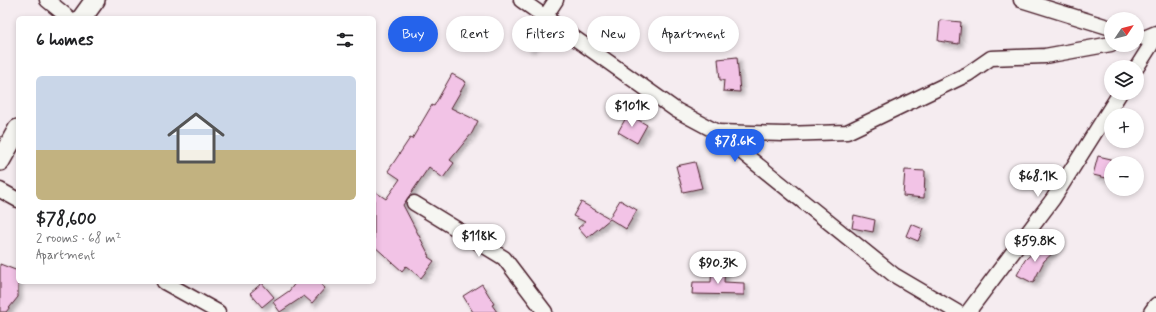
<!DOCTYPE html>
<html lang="en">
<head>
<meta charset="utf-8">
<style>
	:root { --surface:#fff; --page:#f6f6f6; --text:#202124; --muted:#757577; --accent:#2563eb }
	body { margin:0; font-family:Mynerve,sans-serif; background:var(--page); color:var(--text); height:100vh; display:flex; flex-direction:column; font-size:15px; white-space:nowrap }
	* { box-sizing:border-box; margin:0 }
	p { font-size:13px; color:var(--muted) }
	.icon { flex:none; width:22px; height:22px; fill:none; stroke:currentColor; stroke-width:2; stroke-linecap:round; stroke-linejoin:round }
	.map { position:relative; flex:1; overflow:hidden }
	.details { position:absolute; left:16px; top:16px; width:360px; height:268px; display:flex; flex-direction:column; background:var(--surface); border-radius:6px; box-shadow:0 2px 6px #0003 }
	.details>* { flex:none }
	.hud { position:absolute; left:388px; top:16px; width:380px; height:36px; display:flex; gap:8px }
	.needle { width:26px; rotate:55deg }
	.tools { position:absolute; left:1104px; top:12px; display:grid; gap:8px }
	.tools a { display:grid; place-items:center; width:40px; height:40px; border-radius:50%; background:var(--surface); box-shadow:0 2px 6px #0003; font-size:20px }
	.price { position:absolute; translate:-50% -34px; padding:0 9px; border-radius:14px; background:#fff; color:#222; font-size:13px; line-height:26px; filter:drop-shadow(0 1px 2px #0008) }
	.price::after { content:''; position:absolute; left:50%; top:24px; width:12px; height:9px; margin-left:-6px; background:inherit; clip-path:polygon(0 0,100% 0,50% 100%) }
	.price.selected { background:var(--accent); color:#fff }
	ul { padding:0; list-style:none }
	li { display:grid; align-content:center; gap:8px; height:212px; padding:0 20px }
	li span { display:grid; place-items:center; height:124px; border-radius:6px; color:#555 }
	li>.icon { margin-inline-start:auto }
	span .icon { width:72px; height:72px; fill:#fffc; stroke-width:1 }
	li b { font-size:17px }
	h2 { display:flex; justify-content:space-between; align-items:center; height:48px; padding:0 20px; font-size:17px }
	.chip { padding:0 14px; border-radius:18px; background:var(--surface); box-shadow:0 2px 6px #0003; font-size:14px; line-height:36px }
	.chip.selected { background:var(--accent); color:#fff }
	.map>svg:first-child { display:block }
	.building { fill:#f2c3e6; stroke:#4a1f2b; filter:url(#shadow) }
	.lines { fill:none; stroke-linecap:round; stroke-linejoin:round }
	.street-casing { stroke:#4a1f2b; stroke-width:17 }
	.secondary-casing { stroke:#4a1f2b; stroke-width:22 }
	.street { stroke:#f6f6f2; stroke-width:14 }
	.secondary { stroke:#f6f6f2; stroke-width:19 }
</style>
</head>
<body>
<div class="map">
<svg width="1156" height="312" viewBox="0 0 1156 312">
	<defs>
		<filter id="shadow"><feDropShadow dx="3.5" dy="3.5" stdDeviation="2" flood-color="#0004"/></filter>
	</defs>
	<rect width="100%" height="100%" fill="#f5ecf0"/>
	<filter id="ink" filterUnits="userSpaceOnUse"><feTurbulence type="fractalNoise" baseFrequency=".025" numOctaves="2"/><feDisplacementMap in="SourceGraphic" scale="8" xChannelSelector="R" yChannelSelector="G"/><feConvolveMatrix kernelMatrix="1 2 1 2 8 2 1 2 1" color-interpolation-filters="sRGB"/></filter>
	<g filter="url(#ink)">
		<g class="building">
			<polygon points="940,20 961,22 959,44 938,41"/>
			<polygon points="531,32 539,41 530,49 522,40"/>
			<polygon points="737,57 740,92 723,91 724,80 720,80 718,59"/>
			<polygon points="452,74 466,82 451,108 478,121 472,133 450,160 454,163 443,178 429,167 403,205 429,255 428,257 434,261 421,278 406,266 402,271 374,246 374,191 386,199 400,179 388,171 410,138 412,139 432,105 434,106"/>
			<polygon points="628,114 647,125 637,143 618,132"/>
			<polygon points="1098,156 1111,159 1111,179 1093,175"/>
			<polygon points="695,162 702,188 683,192 676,166"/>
			<polygon points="905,170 925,171 924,198 903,196"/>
			<polygon points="620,200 637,210 626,229 610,219 587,238 578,228 585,222 573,216 581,202 609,218"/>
			<polygon points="854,215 875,220 873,232 852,228"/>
			<polygon points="911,224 923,229 918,241 906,236"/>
			<polygon points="1044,242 1054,252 1044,261 1033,283 1017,275 1025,260"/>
			<polygon points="0,264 18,271 18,297 6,312 0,312"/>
			<polygon points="712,265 725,265 724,282 744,283 744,295 692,294 693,282 711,282"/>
			<polygon points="296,282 318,282 325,288 312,303 304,296 280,312 273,302 289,291"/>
			<polygon points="262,283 274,297 262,307 250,293"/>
			<polygon points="482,284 494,304 492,305 497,312 473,312 463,296"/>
		</g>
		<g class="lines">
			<defs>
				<g id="street">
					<polyline points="47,0 69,18"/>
					<polyline points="521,0 676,110 717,132 894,275 957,312"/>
					<polyline points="1021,0 1111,28"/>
					<polyline points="545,17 556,0"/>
					<polyline points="1137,36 1144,38 1156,33"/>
					<polyline points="1137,67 1156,37"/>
					<polyline points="717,132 784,134 847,132 968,74 991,58 1045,56 1111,44"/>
					<polyline points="0,190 18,200"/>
					<polyline points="414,203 504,258 545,312"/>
					<polyline points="164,282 218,312"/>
					<polyline points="968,312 1053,199 1120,93"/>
					<polyline points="1151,312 1156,305"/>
				</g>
				<g id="secondary">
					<polyline points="82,18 95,0"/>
					<polyline points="0,161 18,129"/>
				</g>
			</defs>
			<use href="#street" class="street-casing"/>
			<use href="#secondary" class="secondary-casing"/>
			<use href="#street" class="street"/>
			<use href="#secondary" class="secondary"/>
		</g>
	</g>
</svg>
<div class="tools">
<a><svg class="needle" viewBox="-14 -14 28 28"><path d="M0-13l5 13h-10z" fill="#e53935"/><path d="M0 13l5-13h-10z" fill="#757577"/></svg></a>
<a><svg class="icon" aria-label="layers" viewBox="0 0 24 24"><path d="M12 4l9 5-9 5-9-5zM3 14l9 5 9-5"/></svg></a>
<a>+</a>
<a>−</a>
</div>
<b class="price" style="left:632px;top:128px">$101K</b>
<b class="price selected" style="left:735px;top:163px">$78.6K</b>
<b class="price" style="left:1038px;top:198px">$68.1K</b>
<b class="price" style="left:479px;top:258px">$118K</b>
<b class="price" style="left:1035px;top:263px">$59.8K</b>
<b class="price" style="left:718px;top:285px">$90.3K</b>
<div class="hud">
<a class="chip selected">Buy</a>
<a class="chip">Rent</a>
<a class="chip">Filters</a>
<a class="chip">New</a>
<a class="chip">Apartment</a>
</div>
<section class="details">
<h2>6 homes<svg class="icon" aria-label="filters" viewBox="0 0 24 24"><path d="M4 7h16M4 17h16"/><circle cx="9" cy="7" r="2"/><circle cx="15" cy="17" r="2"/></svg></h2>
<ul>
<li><span style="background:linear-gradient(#c9d6e8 60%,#c2b280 0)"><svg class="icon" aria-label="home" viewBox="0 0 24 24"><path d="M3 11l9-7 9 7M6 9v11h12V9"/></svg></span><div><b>$78,600</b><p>2 rooms · 68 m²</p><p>Apartment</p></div></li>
</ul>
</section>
</div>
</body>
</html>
